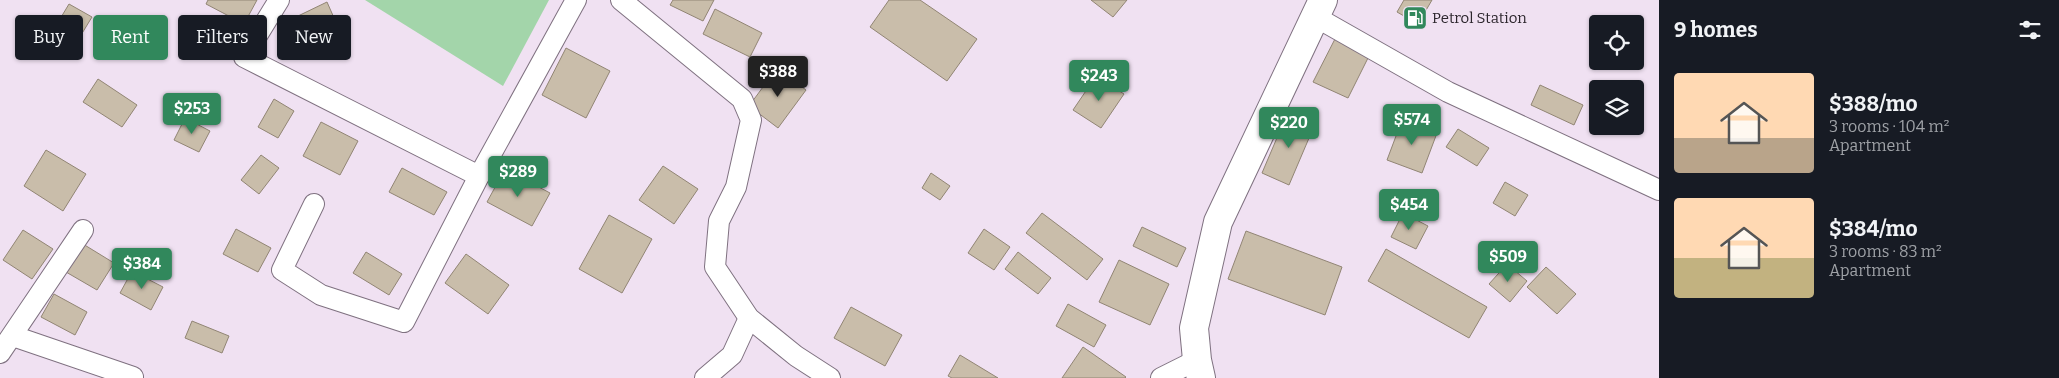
<!DOCTYPE html>
<html lang="en">
<head>
<meta charset="utf-8">
<style>
	:root { --surface:#171b24; --page:#20242c; --text:#f1f3f6; --muted:#9ea1a6; --accent:#31885c }
	body { margin:0; font-family:Bitter,serif; background:var(--page); color:var(--text); height:100vh; display:flex; flex-direction:column; font-size:19px; white-space:nowrap }
	* { box-sizing:border-box; margin:0 }
	p { font-size:16px; color:var(--muted) }
	.icon { flex:none; width:28px; height:28px; fill:none; stroke:currentColor; stroke-width:2; stroke-linecap:round; stroke-linejoin:round }
	.map { position:relative; flex:1; overflow:hidden }
	.details { display:flex; flex-direction:column; background:var(--surface); width:400px }
	.details>* { flex:none }
	.guide { position:absolute; left:15px; top:15px; width:475px; height:45px; display:flex; gap:10px }
	.fabs { position:absolute; left:1589px; top:15px; display:grid; gap:10px }
	.fabs a { display:grid; place-items:center; width:55px; height:55px; border-radius:5px; background:var(--surface); box-shadow:0 1px 4px #0004; font-size:25px }
	.price { position:absolute; translate:-50% -42px; padding:0 11px; border-radius:5px; background:var(--accent); color:#fff; font-size:16px; line-height:32px; filter:drop-shadow(0 1px 2px #0008) }
	.price::after { content:''; position:absolute; left:50%; top:30px; width:15px; height:11px; margin-left:-8px; background:inherit; clip-path:polygon(0 0,100% 0,50% 100%) }
	.price.active { background:#222; color:#fff }
	ul { padding:0; list-style:none }
	li { display:flex; align-items:center; gap:15px; height:125px; padding:0 15px }
	li span { display:grid; place-items:center; flex:none; width:140px; height:100px; border-radius:5px; color:#555 }
	li>.icon { margin-inline-start:auto }
	span .icon { width:60px; height:60px; fill:#fffc; stroke-width:1 }
	li b { font-size:21px }
	h2 { display:flex; justify-content:space-between; align-items:center; height:60px; padding:0 15px; font-size:21px }
	.pill { padding:0 18px; border-radius:5px; background:var(--surface); box-shadow:0 1px 4px #0004; font-size:18px; line-height:45px }
	.pill.active { background:var(--accent); color:#fff }
	main { display:flex; flex:1; min-height:0 }
	.map>svg:first-child { display:block }
	.green { fill:#a3d5aa }
	.building { fill:#c9bdaa; stroke:#918574 }
	.lines { fill:none; stroke-linecap:round; stroke-linejoin:round }
	.street-casing { stroke:#7f7180; stroke-width:22 }
	.primary-casing { stroke:#7f7180; stroke-width:30 }
	.street { stroke:#fff; stroke-width:20 }
	.primary { stroke:#fff; stroke-width:28 }
	.labels { text-anchor:middle; dominant-baseline:central; stroke-width:4; stroke-linejoin:round; paint-order:stroke }
	.poi-label { font-size:15px; fill:#2c262d; stroke:#f0e1f2; text-anchor:start }
</style>
</head>
<body>
<main>
<div class="map">
<svg width="1659" height="378" viewBox="0 0 1659 378">
	<rect width="100%" height="100%" fill="#f0e1f2"/>
	<polygon class="green" points="365,0 549,0 503,86"/>
	<g class="building">
		<polygon points="208,0 257,0 244,24 206,4"/>
		<polygon points="673,0 714,0 703,21 670,5"/>
		<polygon points="889,0 920,0 977,39 947,81 870,27"/>
		<polygon points="1091,0 1127,0 1113,17"/>
		<polygon points="1404,0 1432,0 1418,24 1397,12"/>
		<polygon points="327,2 342,36 314,49 298,16"/>
		<polygon points="69,4 92,17 67,58 45,44"/>
		<polygon points="715,9 762,33 750,57 703,34"/>
		<polygon points="1337,35 1371,52 1348,98 1313,82"/>
		<polygon points="566,48 610,71 586,118 542,95"/>
		<polygon points="777,68 806,90 778,128 749,106"/>
		<polygon points="1096,76 1124,94 1101,128 1073,110"/>
		<polygon points="98,79 137,105 122,127 83,102"/>
		<polygon points="1540,85 1583,105 1574,125 1531,105"/>
		<polygon points="274,99 294,111 278,138 258,127"/>
		<polygon points="1288,112 1315,124 1289,185 1262,173"/>
		<polygon points="185,118 210,131 199,152 174,140"/>
		<polygon points="1402,120 1437,133 1422,173 1387,160"/>
		<polygon points="321,122 358,141 340,175 303,156"/>
		<polygon points="1458,129 1489,148 1477,166 1446,147"/>
		<polygon points="46,150 86,174 63,211 24,186"/>
		<polygon points="261,155 279,168 259,194 241,180"/>
		<polygon points="663,166 698,189 674,224 639,200"/>
		<polygon points="402,168 447,192 434,215 389,192"/>
		<polygon points="505,169 550,193 532,226 487,202"/>
		<polygon points="931,173 950,186 940,200 922,188"/>
		<polygon points="1505,182 1528,195 1515,216 1493,203"/>
		<polygon points="1042,213 1103,259 1087,280 1026,233"/>
		<polygon points="1403,213 1428,226 1416,249 1391,237"/>
		<polygon points="609,215 652,239 622,293 579,269"/>
		<polygon points="1142,227 1186,248 1177,267 1133,246"/>
		<polygon points="236,229 271,248 258,272 223,254"/>
		<polygon points="984,229 1010,247 994,270 968,253"/>
		<polygon points="23,230 53,249 32,279 3,260"/>
		<polygon points="1246,231 1342,267 1325,315 1228,279"/>
		<polygon points="83,244 114,263 97,290 66,272"/>
		<polygon points="1386,249 1487,307 1469,338 1368,281"/>
		<polygon points="366,252 402,274 389,295 353,273"/>
		<polygon points="1018,252 1051,278 1038,294 1005,269"/>
		<polygon points="466,254 509,285 488,314 445,283"/>
		<polygon points="1119,260 1169,284 1150,325 1099,302"/>
		<polygon points="1507,264 1527,281 1510,302 1489,284"/>
		<polygon points="1546,267 1576,294 1557,314 1527,287"/>
		<polygon points="132,271 163,287 151,310 120,293"/>
		<polygon points="54,294 87,312 75,335 41,317"/>
		<polygon points="1068,304 1106,325 1094,347 1056,326"/>
		<polygon points="851,307 902,335 885,366 834,338"/>
		<polygon points="192,321 229,336 222,353 185,338"/>
		<polygon points="1083,347 1126,377 1125,378 1062,378"/>
		<polygon points="960,355 998,378 952,378 948,376"/>
	</g>
	<g class="lines">
		<defs>
			<g id="street">
				<polyline points="279,0 244,57 479,176"/>
				<polyline points="621,0 742,99 751,120 736,187 719,221 715,267 749,318 796,356 830,378"/>
				<polyline points="1314,16 1448,92 1659,190"/>
				<polyline points="314,204 282,270 321,295 404,322 479,176 576,0"/>
				<polyline points="13,336 133,377"/>
				<polyline points="0,353 83,230"/>
				<polyline points="705,378 732,355 749,318"/>
				<polyline points="1161,378 1197,360"/>
			</g>
			<polyline id="primary" points="1201,378 1197,360 1194,328 1218,222 1323,0"/>
		</defs>
		<use href="#street" class="street-casing"/>
		<use href="#primary" class="primary-casing"/>
		<use href="#street" class="street"/>
		<use href="#primary" class="primary"/>
	</g>
	<defs>
		<symbol id="fuel-square" viewBox="-11 -11 22 22"><rect x="-9" y="-9" width="18" height="18" rx="4" fill="#31885c" stroke="#f0e1f2"/><path d="M-5.5-6h7V0h2V4h1.3V-2.5L3-4.5l.8-.8L6-3V5H2.5V1h-1V6h-7ZM-4.2-4.7v3.2H.2V-4.7Z" fill="#fff"/></symbol>
	</defs>
	<g fill-rule="evenodd">
		<use href="#fuel-square" x="1401" y="4" width="28" height="28"/>
	</g>
	<g class="labels">
		<g class="poi-label">
			<text x="1432" y="18">Petrol Station</text>
		</g>
	</g>
</svg>
<div class="fabs">
<a><svg class="icon" aria-label="locate" viewBox="0 0 24 24"><circle cx="12" cy="12" r="6"/><path d="M12 2v4M12 18v4M2 12h4M18 12h4"/></svg></a>
<a><svg class="icon" aria-label="layers" viewBox="0 0 24 24"><path d="M12 4l9 5-9 5-9-5zM3 14l9 5 9-5"/></svg></a>
</div>
<b class="price active" style="left:778px;top:98px">$388</b>
<b class="price" style="left:1099px;top:102px">$243</b>
<b class="price" style="left:192px;top:135px">$253</b>
<b class="price" style="left:1412px;top:146px">$574</b>
<b class="price" style="left:1289px;top:149px">$220</b>
<b class="price" style="left:518px;top:198px">$289</b>
<b class="price" style="left:1409px;top:231px">$454</b>
<b class="price" style="left:1508px;top:283px">$509</b>
<b class="price" style="left:142px;top:290px">$384</b>
<div class="guide">
<a class="pill">Buy</a>
<a class="pill active">Rent</a>
<a class="pill">Filters</a>
<a class="pill">New</a>
</div>
</div>
<section class="details">
<h2>9 homes<svg class="icon" aria-label="filters" viewBox="0 0 24 24"><path d="M4 7h16M4 17h16"/><circle cx="9" cy="7" r="2"/><circle cx="15" cy="17" r="2"/></svg></h2>
<ul>
<li><span style="background:linear-gradient(#ffd9b3 65%,#b9a48a 0)"><svg class="icon" aria-label="home" viewBox="0 0 24 24"><path d="M3 11l9-7 9 7M6 9v11h12V9"/></svg></span><div><b>$388/mo</b><p>3 rooms · 104 m²</p><p>Apartment</p></div></li>
<li><span style="background:linear-gradient(#ffd9b3 60%,#c2b280 0)"><svg class="icon" aria-label="home" viewBox="0 0 24 24"><path d="M3 11l9-7 9 7M6 9v11h12V9"/></svg></span><div><b>$384/mo</b><p>3 rooms · 83 m²</p><p>Apartment</p></div></li>
</ul>
</section>
</main>
</body>
</html>
